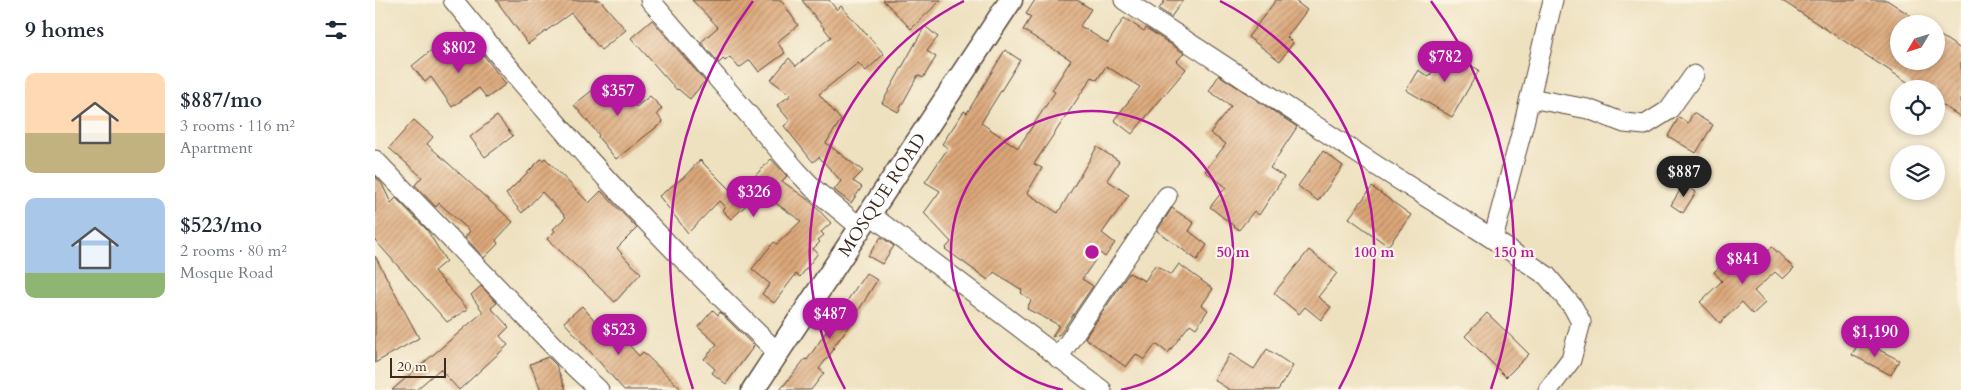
<!DOCTYPE html>
<html lang="en">
<head>
<meta charset="utf-8">
<style>
	:root { --surface:#fff; --page:#f2f2f3; --text:#1f2937; --muted:#747a83; --accent:#b5179e }
	body { margin:0; font-family:Cardo,serif; background:var(--page); color:var(--text); height:100vh; display:flex; flex-direction:column; font-size:19px; white-space:nowrap }
	* { box-sizing:border-box; margin:0 }
	p { font-size:16px; color:var(--muted) }
	.icon { flex:none; width:28px; height:28px; fill:none; stroke:currentColor; stroke-width:2; stroke-linecap:round; stroke-linejoin:round }
	.map { position:relative; flex:1; overflow:hidden }
	.drawer { display:flex; flex-direction:column; background:var(--surface); width:375px }
	.drawer>* { flex:none }
	.needle { width:32px; rotate:232deg }
	.tools { position:absolute; left:1515px; top:15px; display:grid; gap:10px }
	.tools a { display:grid; place-items:center; width:55px; height:55px; border-radius:50%; background:var(--surface); box-shadow:0 2px 8px #0003; font-size:25px }
	.scale { position:absolute; left:15px; bottom:12px; width:56px; box-sizing:border-box; padding-left:5px; border:2px solid #3b2a1e; border-top:0; font-size:14px; line-height:18px; white-space:nowrap; color:#3b2a1e; -webkit-text-stroke:4px #fcf5e5; paint-order:stroke }
	.price { position:absolute; translate:-50% -42px; padding:0 11px; border-radius:18px; background:var(--accent); color:#fff; font-size:16px; line-height:32px; filter:drop-shadow(0 1px 2px #0008) }
	.price::after { content:''; position:absolute; left:50%; top:30px; width:15px; height:11px; margin-left:-8px; background:inherit; clip-path:polygon(0 0,100% 0,50% 100%) }
	.price.on { background:#222; color:#fff }
	ul { padding:0; list-style:none }
	li { display:flex; align-items:center; gap:15px; height:125px; padding:0 25px }
	li span { display:grid; place-items:center; flex:none; width:140px; height:100px; border-radius:10px; color:#555 }
	li>.icon { margin-inline-start:auto }
	span .icon { width:60px; height:60px; fill:#fffc; stroke-width:1 }
	li b { font-size:21px }
	h2 { display:flex; justify-content:space-between; align-items:center; height:60px; padding:0 25px; font-size:21px }
	main { display:flex; flex:1; min-height:0 }
	.map>svg:first-child { display:block }
	.building { fill:url(#building-hatch) }
	.lines { fill:none; stroke-linecap:round; stroke-linejoin:round }
	.minor-casing { stroke:#564536; stroke-width:21 }
	.tertiary-casing { stroke:#564536; stroke-width:25 }
	.minor { stroke:#fff; stroke-width:19 }
	.tertiary { stroke:#fff; stroke-width:22 }
	.ring { fill:none; stroke:#b5179e; stroke-width:2.5 }
	.labels { text-anchor:middle; dominant-baseline:central; stroke-width:4.5; stroke-linejoin:round; paint-order:stroke }
	.street-label { font-size:18px; fill:#3b2a1e; stroke:#fcf5e5 }
	.centre { fill:#b5179e; stroke:#fcf5e5; stroke-width:2.5 }
	.ring-label { font-size:15px; text-anchor:middle; font-weight:bold; fill:#b5179e; stroke:#fcf5e5; stroke-width:4.5; stroke-linejoin:round; paint-order:stroke }
</style>
</head>
<body>
<main>
<section class="drawer">
<h2>9 homes<svg class="icon" aria-label="filters" viewBox="0 0 24 24"><path d="M4 7h16M4 17h16"/><circle cx="9" cy="7" r="2"/><circle cx="15" cy="17" r="2"/></svg></h2>
<ul>
<li><span style="background:linear-gradient(#ffd9b3 60%,#c2b280 0)"><svg class="icon" aria-label="home" viewBox="0 0 24 24"><path d="M3 11l9-7 9 7M6 9v11h12V9"/></svg></span><div><b>$887/mo</b><p>3 rooms · 116 m²</p><p>Apartment</p></div></li>
<li><span style="background:linear-gradient(#a9c7e8 75%,#8fb573 0)"><svg class="icon" aria-label="home" viewBox="0 0 24 24"><path d="M3 11l9-7 9 7M6 9v11h12V9"/></svg></span><div><b>$523/mo</b><p>2 rooms · 80 m²</p><p>Mosque Road</p></div></li>
</ul>
</section>
<div class="map">
<svg width="1586" height="390" viewBox="0 0 1586 390">
	<defs>
		<pattern id="building-hatch" width="6" height="6" patternUnits="userSpaceOnUse" patternTransform="scale(1.25)"><rect width="6" height="6" fill="#dba779"/><path d="M-1 1l2-2M0 6l6-6M5 7l2-2" fill="none" stroke="#b38863"/></pattern>
	</defs>
	<rect width="100%" height="100%" fill="#fcf5e5"/>
	<filter id="ink" filterUnits="userSpaceOnUse"><feTurbulence type="fractalNoise" baseFrequency=".02" numOctaves="2"/><feDisplacementMap in="SourceGraphic" scale="10" xChannelSelector="R" yChannelSelector="G"/><feConvolveMatrix kernelMatrix="1 2 1 2 8 2 1 2 1" color-interpolation-filters="sRGB"/></filter>
	<filter id="wash" filterUnits="userSpaceOnUse"><feTurbulence type="fractalNoise" baseFrequency=".0096" numOctaves="4" result="noise"/><feDisplacementMap in="SourceGraphic" scale="20" xChannelSelector="R" yChannelSelector="G"/><feGaussianBlur stdDeviation="1.12" result="paint"/><feColorMatrix in="noise" values="0 0 0 0 0 0 0 0 0 0 0 0 0 0 0 0 0 1.4 0 .05"/><feComposite in="paint" operator="in"/></filter>
	<g filter="url(#wash)">
		<rect width="100%" height="100%" fill="#eee1c0"/>
		<g id="blocks">
			<g class="building">
				<polygon points="121,0 225,0 251,30 226,50 196,13 153,44"/>
				<polygon points="317,0 406,0 423,25 402,42 410,53 384,72 375,60 364,68 355,57 350,61 348,59 344,63 326,42 343,27"/>
				<polygon points="427,0 454,0 462,10 466,6 509,54 491,71 483,63 444,94 466,120 451,143 488,171 478,181 487,187 476,203 459,190 466,181 444,157 438,162 409,126 415,121 402,105 416,95 396,80 414,58 421,66 456,37"/>
				<polygon points="508,0 566,0 536,29"/>
				<polygon points="660,0 702,0 716,9 705,26 733,43 749,18 769,31 771,28 809,53 802,61 811,69 757,134 739,120 765,87 731,66 722,80 717,77 659,164 667,168 652,193 683,213 722,147 744,161 732,180 754,195 727,233 740,243 730,257 725,253 707,279 718,286 685,334 677,337 684,325 652,309 656,300 646,293 647,290 619,272 613,280 570,249 576,242 549,213 565,191 550,182 573,148 567,144 589,111 592,113 630,50 645,60 606,123 643,148 680,92 677,90 696,60 648,30 656,17 651,14"/>
				<polygon points="790,0 808,0 796,17 784,9"/>
				<polygon points="901,0 919,0 932,10 912,37 918,43 905,61 873,37"/>
				<polygon points="1406,0 1512,0 1548,24 1524,24 1524,61 1561,61 1561,33 1586,49 1586,117 1561,101 1561,89 1543,89"/>
				<polygon points="277,20 330,81 315,99 303,89 302,90 256,38"/>
				<polygon points="550,26 563,37 552,51 561,57 548,78 543,75 523,112 507,103"/>
				<polygon points="64,44 80,62 102,47 131,84 112,98 104,88 77,107 56,77 50,82 37,66"/>
				<polygon points="1070,50 1104,70 1077,117 1031,90 1043,70 1054,77"/>
				<polygon points="844,75 922,127 895,168 909,177 884,215 879,211 864,230 835,207 851,187 830,171 851,144 835,133 856,106 834,91"/>
				<polygon points="235,76 261,107 275,96 287,108 282,114 288,122 241,159 223,137 224,135 199,105"/>
				<polygon points="1318,113 1338,125 1321,153 1293,136 1304,117 1313,123"/>
				<polygon points="122,116 138,136 110,157 95,137"/>
				<polygon points="39,120 58,137 52,144 138,222 121,240 123,244 109,258 90,237 95,231 64,203 61,207 40,185 47,177 14,148"/>
				<polygon points="948,151 968,166 943,201 923,186"/>
				<polygon points="170,158 214,203 226,191 262,228 242,248 252,260 266,273 240,302 172,239 180,231 178,229 191,217 167,192 147,213 131,194 166,159 168,160"/>
				<polygon points="396,159 412,176 407,181 436,202 456,223 446,232 449,235 443,240 445,242 438,249 443,253 425,277 421,274 399,303 387,294 395,284 377,269 399,242 402,244 426,221 392,197 383,206 377,200 356,219 347,210 350,207 344,201 313,233 284,196 310,176 325,160 354,189 356,187 363,194"/>
				<polygon points="0,176 7,184 16,203 21,198 52,230 71,261 59,271 93,309 72,322 0,240"/>
				<polygon points="1309,184 1321,192 1308,213 1296,205"/>
				<polygon points="997,187 1036,215 1013,246 974,218"/>
				<polygon points="797,208 819,223 814,231 832,245 822,260 782,231"/>
				<polygon points="506,237 519,246 507,264 493,256"/>
				<polygon points="1397,247 1419,268 1408,279 1400,272 1379,291 1390,303 1378,314 1367,302 1345,323 1325,302 1347,281 1339,272 1353,258 1372,277"/>
				<polygon points="934,250 962,273 943,297 956,307 946,320 930,307 924,314 899,293"/>
				<polygon points="0,256 44,338 0,363"/>
				<polygon points="804,264 838,289 827,305 833,310 821,328 815,324 793,353 781,344 769,360 761,354 751,367 710,338 754,273 770,281 780,265 796,275"/>
				<polygon points="491,273 502,280 478,320 458,348 459,349 444,369 449,373 436,390 405,390 430,359 432,360"/>
				<polygon points="106,286 122,303 116,308 134,327 125,336 133,345 84,390 65,369 41,390 17,390 108,312 96,295"/>
				<polygon points="207,306 237,340 244,334 264,356 268,352 307,390 249,390 189,322"/>
				<polygon points="338,310 343,315 345,312 379,346 351,384 337,373 340,369 329,359 342,344 323,327"/>
				<polygon points="1112,313 1154,354 1131,377 1090,336"/>
				<polygon points="1485,340 1524,360 1516,375 1477,355"/>
				<polygon points="892,349 918,366 903,390 855,390 839,380 855,354 879,369"/>
				<polygon points="173,357 181,365 191,390 166,390 155,364"/>
			</g>
		</g>
	</g>
	<g filter="url(#ink)">
		<use href="#blocks" fill-opacity="0" stroke="#564536" stroke-width="1"/>
		<g class="lines">
			<defs>
				<g id="minor">
					<path d="M78,0C140,76 203,150 271,221C313,266 358,309 403,353"/>
					<polyline points="275,0 422,171 439,189 486,228"/>
					<polyline points="749,0 1002,166 1118,239 1172,276 1198,307 1206,322 1196,360 1173,390"/>
					<polyline points="1155,98 1213,109 1249,123 1270,125 1294,110 1319,75"/>
					<polyline points="0,160 190,358 224,390"/>
					<polyline points="496,215 727,390"/>
					<polyline points="1118,239 1149,123 1178,0"/>
					<polyline points="683,358 792,196"/>
				</g>
				<g id="tertiary">
					<path id="s1" d="M378,390L636,0"/>
				</g>
			</defs>
			<use href="#minor" class="minor-casing"/>
			<use href="#tertiary" class="tertiary-casing"/>
			<use href="#minor" class="minor"/>
			<use href="#tertiary" class="tertiary"/>
		</g>
	</g>
	<g class="ring">
		<path d="M688 390A141 141 0 1 1 746 390"/>
		<path d="M470 389A282 282 0 0 1 589 1M845 1A282 282 0 0 1 964 389"/>
		<path d="M318 389A422 422 0 0 1 378 1M1056 1A422 422 0 0 1 1116 389"/>
	</g>
	<g class="labels">
		<g class="street-label">
			<text stroke="none"><textPath href="#s1" startOffset="234">MOSQUE ROAD</textPath></text>
		</g>
	</g>
	<circle cx="717" cy="252" r="8" class="centre"/>
	<g class="ring-label">
		<text x="858" y="257">50 m</text>
		<text x="999" y="257">100 m</text>
		<text x="1139" y="257">150 m</text>
	</g>
</svg>
<div class="tools">
<a><svg class="needle" viewBox="-14 -14 28 28"><path d="M0-13l5 13h-10z" fill="#e53935"/><path d="M0 13l5-13h-10z" fill="#747a83"/></svg></a>
<a><svg class="icon" aria-label="locate" viewBox="0 0 24 24"><circle cx="12" cy="12" r="6"/><path d="M12 2v4M12 18v4M2 12h4M18 12h4"/></svg></a>
<a><svg class="icon" aria-label="layers" viewBox="0 0 24 24"><path d="M12 4l9 5-9 5-9-5zM3 14l9 5 9-5"/></svg></a>
</div>
<div class="scale">20 m</div>
<b class="price" style="left:84px;top:74px">$802</b>
<b class="price" style="left:1070px;top:83px">$782</b>
<b class="price" style="left:243px;top:117px">$357</b>
<b class="price on" style="left:1309px;top:198px">$887</b>
<b class="price" style="left:379px;top:218px">$326</b>
<b class="price" style="left:1368px;top:285px">$841</b>
<b class="price" style="left:455px;top:340px">$487</b>
<b class="price" style="left:244px;top:356px">$523</b>
<b class="price" style="left:1500px;top:358px">$1,190</b>
</div>
</main>
</body>
</html>
